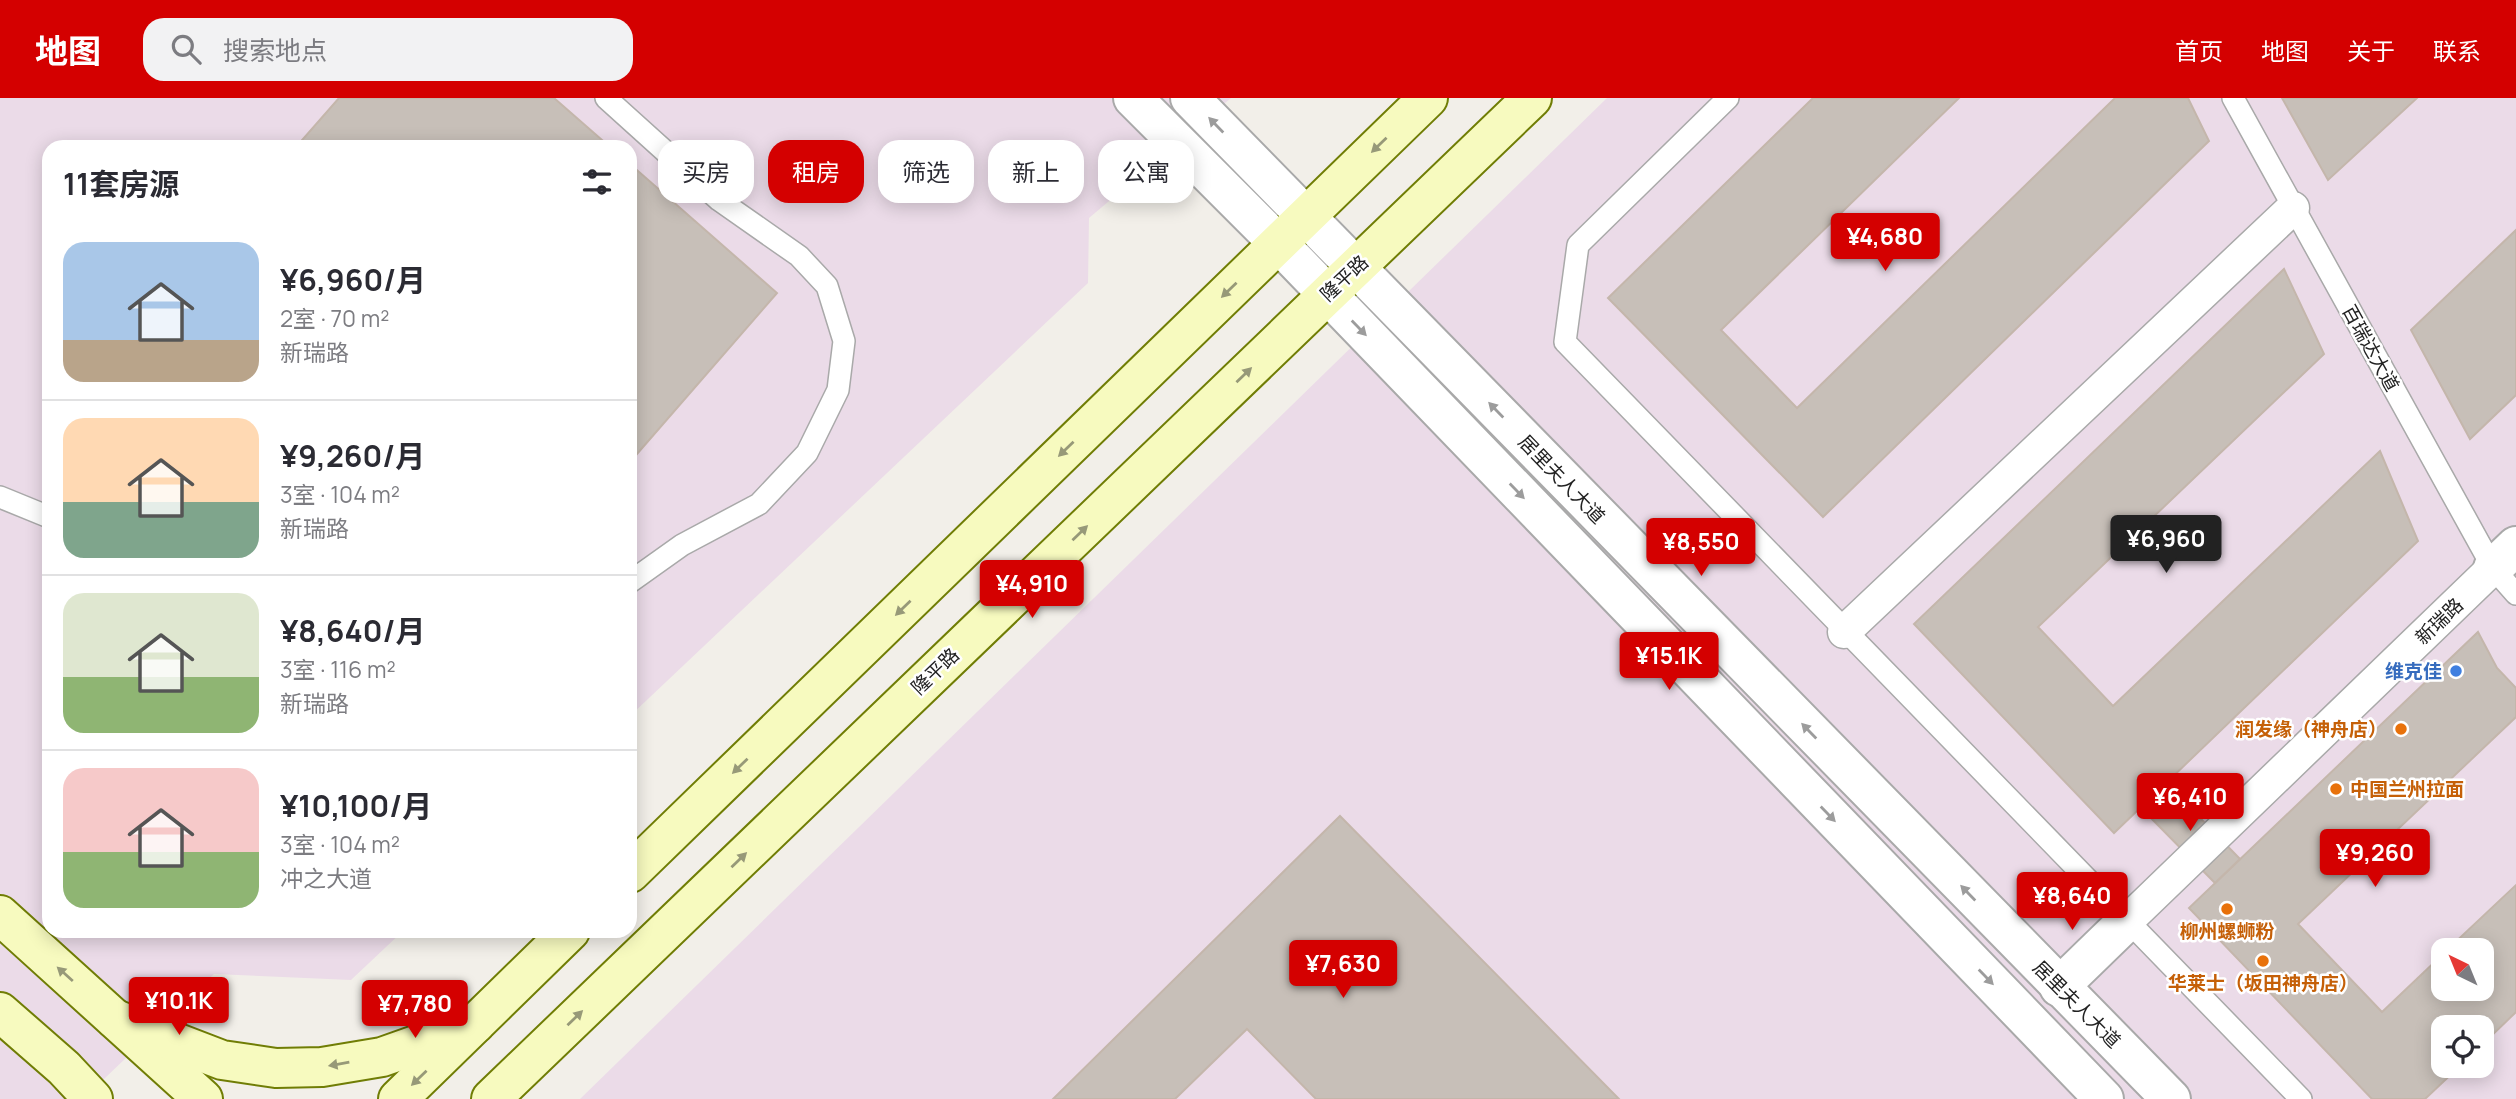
<!DOCTYPE html>
<html lang="zh">
<head>
<meta charset="utf-8">
<style>
	:root { --surface:#fff; --page:#f2f2f3; --text:#2b2b33; --muted:#7c7c81; --line:#e1e1e2; --accent:#d40000 }
	body { margin:0; font-family:Manrope,"Noto Sans SC",sans-serif; background:var(--page); color:var(--text); height:100vh; display:flex; flex-direction:column; font-size:26px; white-space:nowrap }
	* { box-sizing:border-box; margin:0 }
	p { font-size:23px; color:var(--muted) }
	.icon { flex:none; width:38px; height:38px; fill:none; stroke:currentColor; stroke-width:2; stroke-linecap:round; stroke-linejoin:round }
	.map { position:relative; flex:1; overflow:hidden }
	.sheet { position:absolute; left:42px; top:42px; width:595px; height:798px; display:flex; flex-direction:column; background:var(--surface); border-radius:21px; box-shadow:0 4px 18px #0003 }
	.sheet>* { flex:none }
	.hud { position:absolute; left:658px; top:42px; width:665px; height:63px; display:flex; gap:14px }
	.needle { width:46px; rotate:317deg }
	.fabs { position:absolute; left:2431px; top:840px; display:grid; gap:14px }
	.fabs a { display:grid; place-items:center; width:63px; height:63px; border-radius:14px; background:var(--surface); box-shadow:0 4px 18px #0003; font-size:35px }
	.price { position:absolute; translate:-50% -60px; padding:0 16px; border-radius:7px; background:var(--accent); color:#fff; font-size:23px; line-height:46px; filter:drop-shadow(0 2px 4px #0008) }
	.price::after { content:''; position:absolute; left:50%; top:42px; width:21px; height:16px; margin-left:-10px; background:inherit; clip-path:polygon(0 0,100% 0,50% 100%) }
	.price.current { background:#222; color:#fff }
	ul { padding:0; list-style:none }
	li { display:flex; align-items:center; gap:21px; height:175px; padding:0 21px }
	li+li { border-top:2px solid var(--line) }
	li span { display:grid; place-items:center; flex:none; width:196px; height:140px; border-radius:21px; color:#555 }
	li>.icon { margin-inline-start:auto }
	span .icon { width:84px; height:84px; fill:#fffc; stroke-width:1 }
	li b { font-size:30px }
	h2 { display:flex; justify-content:space-between; align-items:center; height:84px; padding:0 21px; font-size:30px }
	.tag { padding:0 24px; border-radius:21px; background:var(--surface); box-shadow:0 4px 18px #0003; font-size:24px; line-height:63px }
	.tag.current { background:var(--accent); color:#fff }
	header { display:flex; align-items:center; gap:42px; box-sizing:border-box; height:98px; padding:0 35px; background:var(--accent); color:#fff }
	header strong { font-size:33px }
	nav { display:flex; gap:38px; margin-inline-start:auto; font-size:24px }
	.search { width:490px; height:63px; background:var(--page); display:flex; align-items:center; gap:18px; box-sizing:border-box; padding:0 24px; border-radius:21px; color:var(--muted); font-size:26px }
	.map>svg:first-child { display:block }
	.industrial { fill:#ebdbe8; fill-rule:evenodd }
	.building { fill:#c7bfb8; stroke:#c4b6ab; stroke-width:2 }
	.lines { fill:none; stroke-linecap:round; stroke-linejoin:round }
	.service-casing { stroke:#a9a9a9; stroke-width:24 }
	.pedestrian-casing { stroke:#a9a9a9; stroke-width:35 }
	.minor-casing { stroke:#a9a9a9; stroke-width:42 }
	.tertiary-casing { stroke:#a9a9a9; stroke-width:42 }
	.secondary-casing { stroke:#707d05; stroke-width:42 }
	.service { stroke:#fff; stroke-width:21 }
	.pedestrian { stroke:#fff; stroke-width:32 }
	.minor { stroke:#fff; stroke-width:38 }
	.tertiary { stroke:#fff; stroke-width:38 }
	.secondary { stroke:#f7fabf; stroke-width:38 }
	.oneway { fill:#9c9c9c }
	.oneway2 { fill:#979978 }
	.shop-dot { fill:#3f7fe0; stroke:#fff; stroke-width:2.5 }
	.food-dot { fill:#e8710a; stroke:#fff; stroke-width:2.5 }
	.labels { text-anchor:middle; dominant-baseline:central; stroke-width:5; stroke-linejoin:round; paint-order:stroke }
	.street-label { font-size:19px; fill:#222; stroke:#fff }
	.shop-label { font-size:19px; font-weight:bold; fill:#366cbe; stroke:#fff; text-anchor:end }
	.food-label { font-size:19px; font-weight:bold; fill:#c56008; stroke:#fff }
</style>
</head>
<body>
<header>
<strong>地图</strong>
<div class="search"><svg class="icon" aria-label="search" viewBox="0 0 24 24"><circle cx="10" cy="10" r="6"/><path d="M15 15l6 6"/></svg>搜索地点</div>
<nav><a>首页</a><a>地图</a><a>关于</a><a>联系</a></nav>
</header>
<div class="map">
<svg width="2516" height="1001" viewBox="0 0 2516 1001">
	<rect width="100%" height="100%" fill="#f2efe9"/>
	<g class="industrial">
		<polygon points="0,0 1231,0 1089,120 1088,185 630,618 630,49 49,49 49,833 403,833 351,882 214,876 83,1001 0,1001"/>
		<path d="M1607,0H2516V1001H580ZM2443,852H2482V891H2443ZM2443,929H2482V968H2443Z"/>
	</g>
	<g class="building">
		<polygon points="339,0 554,0 610,49 296,49"/>
		<polygon points="1813,0 1959,0 1721,232 1797,310 2115,0 2188,0 2209,43 1823,419 1608,200"/>
		<polygon points="2282,0 2417,0 2328,82"/>
		<polygon points="630,66 777,195 630,364"/>
		<polygon points="2516,132 2516,297 2470,341 2411,232"/>
		<polygon points="2284,171 2324,256 2038,529 2113,608 2380,353 2418,443 2114,735 1914,526"/>
		<polygon points="2478,534 2497,570 2516,590 2516,619 2298,826 2382,914 2443,856 2443,891 2482,891 2482,852 2447,852 2516,787 2516,914 2482,947 2482,929 2443,929 2443,968 2460,968 2425,1001 2372,1001 2189,810"/>
		<polygon points="2166,685 2240,761 2215,785 2141,710"/>
		<polygon points="1340,718 1619,1001 1316,1001 1247,931 1175,1001 1053,1001"/>
	</g>
	<g class="lines">
		<defs>
			<g id="service">
				<polyline points="606,0 719,102 799,158 827,188 844,243 838,292 807,355 759,406 682,447 630,484"/>
				<polyline points="1728,0 1578,147 1565,244 2301,1001"/>
				<polyline points="2233,0 2493,470 2516,496"/>
				<polyline points="0,399 49,419"/>
			</g>
			<g id="pedestrian">
				<polyline points="1844,534 2293,110"/>
				<polyline points="2127,823 2493,470"/>
			</g>
			<g id="minor">
				<polyline points="2493,470 2516,448"/>
				<polyline points="2059,889 2127,823"/>
			</g>
			<g id="tertiary">
				<polyline points="1133,0 1278,145 2104,1001"/>
				<polyline points="1190,0 2171,1001"/>
			</g>
			<g id="secondary">
				<polyline points="630,775 1428,0"/>
				<polyline points="0,817 203,1001"/>
				<polyline points="0,914 64,970 93,1001"/>
				<polyline points="115,921 222,962 276,970 322,969 382,959 475,926"/>
				<polyline points="398,1001 570,833"/>
				<polyline points="491,1001 1532,0"/>
			</g>
		</defs>
		<use href="#service" class="service-casing"/>
		<use href="#pedestrian" class="pedestrian-casing"/>
		<use href="#minor" class="minor-casing"/>
		<use href="#tertiary" class="tertiary-casing"/>
		<use href="#secondary" class="secondary-casing"/>
		<use href="#service" class="service"/>
		<use href="#pedestrian" class="pedestrian"/>
		<use href="#minor" class="minor"/>
		<use href="#tertiary" class="tertiary"/>
		<use href="#secondary" class="secondary"/>
	</g>
	<defs><path id="oneway-solid" d="M-6-.8H1V-3.2L6.5 0L1 3.2V.8H-6Z" transform="scale(1.75)"/></defs>
	<g class="oneway">
		<use href="#oneway-solid" transform="translate(1216 27) rotate(-134)"/>
		<use href="#oneway-solid" transform="translate(1359 230) rotate(46)"/>
		<use href="#oneway-solid" transform="translate(1496 312) rotate(-134)"/>
		<use href="#oneway-solid" transform="translate(1517 393) rotate(46)"/>
		<use href="#oneway-solid" transform="translate(1809 633) rotate(-134)"/>
		<use href="#oneway-solid" transform="translate(1828 716) rotate(46)"/>
		<use href="#oneway-solid" transform="translate(1968 795) rotate(-134)"/>
		<use href="#oneway-solid" transform="translate(1986 879) rotate(46)"/>
	</g>
	<g class="oneway2">
		<use href="#oneway-solid" transform="translate(1379 47) rotate(136)"/>
		<use href="#oneway-solid" transform="translate(1229 192) rotate(136)"/>
		<use href="#oneway-solid" transform="translate(1244 277) rotate(-44)"/>
		<use href="#oneway-solid" transform="translate(1066 351) rotate(136)"/>
		<use href="#oneway-solid" transform="translate(1080 435) rotate(-44)"/>
		<use href="#oneway-solid" transform="translate(903 510) rotate(136)"/>
		<use href="#oneway-solid" transform="translate(740 668) rotate(136)"/>
		<use href="#oneway-solid" transform="translate(739 762) rotate(-44)"/>
		<use href="#oneway-solid" transform="translate(65 876) rotate(-138)"/>
		<use href="#oneway-solid" transform="translate(575 920) rotate(-44)"/>
		<use href="#oneway-solid" transform="translate(339 966) rotate(170)"/>
		<use href="#oneway-solid" transform="translate(419 980) rotate(136)"/>
	</g>
	<circle class="shop-dot" cx="2456" cy="573" r="7"/>
	<g class="food-dot">
		<circle cx="2401" cy="631" r="7"/>
		<circle cx="2336" cy="691" r="7"/>
		<circle cx="2227" cy="811" r="7"/>
		<circle cx="2263" cy="863" r="7"/>
	</g>
	<g class="labels">
		<g class="street-label">
			<text transform="translate(1344 180) rotate(-43)">隆平路</text>
			<text transform="translate(2371 250) rotate(61)">百瑞达大道</text>
			<text transform="translate(1562 381) rotate(46)">居里夫人大道</text>
			<text transform="translate(2439 523) rotate(-44)">新瑞路</text>
			<text transform="translate(935 573) rotate(-44)">隆平路</text>
			<text transform="translate(2077 906) rotate(45)">居里夫人大道</text>
		</g>
		<g class="shop-label">
			<text x="2442" y="573">维克佳</text>
		</g>
		<g class="food-label">
			<text x="2387" y="631" text-anchor="end">润发缘（神舟店）</text>
			<text x="2350" y="691" text-anchor="start">中国兰州拉面</text>
			<text x="2227" y="833">柳州螺蛳粉</text>
			<text x="2263" y="885">华莱士（坂田神舟店）</text>
		</g>
	</g>
</svg>
<div class="fabs">
<a><svg class="needle" viewBox="-14 -14 28 28"><path d="M0-13l5 13h-10z" fill="#e53935"/><path d="M0 13l5-13h-10z" fill="#7c7c81"/></svg></a>
<a><svg class="icon" aria-label="locate" viewBox="0 0 24 24"><circle cx="12" cy="12" r="6"/><path d="M12 2v4M12 18v4M2 12h4M18 12h4"/></svg></a>
</div>
<b class="price" style="left:1885px;top:175px">¥4,680</b>
<b class="price current" style="left:2166px;top:477px">¥6,960</b>
<b class="price" style="left:1701px;top:480px">¥8,550</b>
<b class="price" style="left:1032px;top:522px">¥4,910</b>
<b class="price" style="left:1669px;top:594px">¥15.1K</b>
<b class="price" style="left:2190px;top:735px">¥6,410</b>
<b class="price" style="left:2375px;top:791px">¥9,260</b>
<b class="price" style="left:2072px;top:834px">¥8,640</b>
<b class="price" style="left:1343px;top:902px">¥7,630</b>
<b class="price" style="left:179px;top:939px">¥10.1K</b>
<b class="price" style="left:415px;top:942px">¥7,780</b>
<div class="hud">
<a class="tag">买房</a>
<a class="tag current">租房</a>
<a class="tag">筛选</a>
<a class="tag">新上</a>
<a class="tag">公寓</a>
</div>
<section class="sheet">
<h2>11套房源<svg class="icon" aria-label="filters" viewBox="0 0 24 24"><path d="M4 7h16M4 17h16"/><circle cx="9" cy="7" r="2"/><circle cx="15" cy="17" r="2"/></svg></h2>
<ul>
<li><span style="background:linear-gradient(#a9c7e8 70%,#b9a48a 0)"><svg class="icon" aria-label="home" viewBox="0 0 24 24"><path d="M3 11l9-7 9 7M6 9v11h12V9"/></svg></span><div><b>¥6,960/月</b><p>2室 · 70 m²</p><p>新瑞路</p></div></li>
<li><span style="background:linear-gradient(#ffd9b3 60%,#7fa58c 0)"><svg class="icon" aria-label="home" viewBox="0 0 24 24"><path d="M3 11l9-7 9 7M6 9v11h12V9"/></svg></span><div><b>¥9,260/月</b><p>3室 · 104 m²</p><p>新瑞路</p></div></li>
<li><span style="background:linear-gradient(#dfe7d0 60%,#8fb573 0)"><svg class="icon" aria-label="home" viewBox="0 0 24 24"><path d="M3 11l9-7 9 7M6 9v11h12V9"/></svg></span><div><b>¥8,640/月</b><p>3室 · 116 m²</p><p>新瑞路</p></div></li>
<li><span style="background:linear-gradient(#f6c9c9 60%,#8fb573 0)"><svg class="icon" aria-label="home" viewBox="0 0 24 24"><path d="M3 11l9-7 9 7M6 9v11h12V9"/></svg></span><div><b>¥10,100/月</b><p>3室 · 104 m²</p><p>冲之大道</p></div></li>
</ul>
</section>
</div>
</body>
</html>
